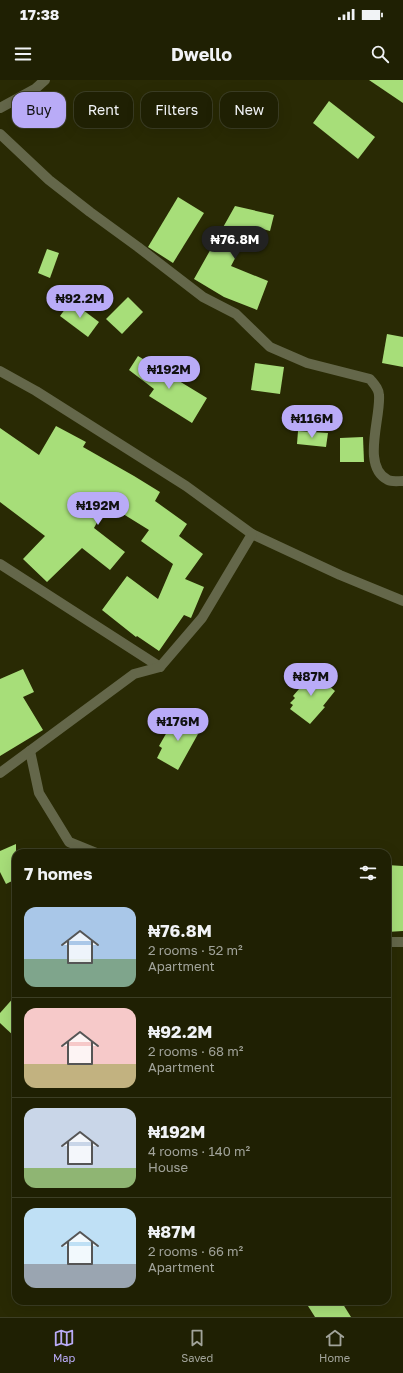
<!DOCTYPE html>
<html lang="en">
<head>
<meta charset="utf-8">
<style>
	:root { --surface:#1f2003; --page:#27280d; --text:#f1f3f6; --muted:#a1a39a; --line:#3c3e25; --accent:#b9abf7 }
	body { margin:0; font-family:"Golos Text",sans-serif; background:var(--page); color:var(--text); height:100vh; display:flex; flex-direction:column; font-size:15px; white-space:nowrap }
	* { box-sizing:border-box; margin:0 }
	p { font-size:13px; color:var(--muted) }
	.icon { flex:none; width:22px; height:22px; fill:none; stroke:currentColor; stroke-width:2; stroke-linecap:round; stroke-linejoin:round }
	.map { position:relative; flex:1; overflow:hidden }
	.panel { position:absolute; left:12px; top:769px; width:379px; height:456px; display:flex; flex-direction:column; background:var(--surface); border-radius:12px; box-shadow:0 4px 16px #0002,0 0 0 1px var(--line) }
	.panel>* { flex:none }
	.banner { position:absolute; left:12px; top:12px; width:379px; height:36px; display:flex; gap:8px }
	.price { position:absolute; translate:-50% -34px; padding:0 9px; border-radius:14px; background:var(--accent); color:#111; font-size:13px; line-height:26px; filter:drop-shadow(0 1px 2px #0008) }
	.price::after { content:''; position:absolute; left:50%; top:24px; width:12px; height:9px; margin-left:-6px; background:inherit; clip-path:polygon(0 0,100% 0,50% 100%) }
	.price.current { background:#222; color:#fff }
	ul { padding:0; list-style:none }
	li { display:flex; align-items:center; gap:12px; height:100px; padding:0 12px }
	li+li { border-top:1px solid var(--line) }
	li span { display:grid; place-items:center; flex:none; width:112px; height:80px; border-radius:12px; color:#555 }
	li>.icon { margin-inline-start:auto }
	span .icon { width:48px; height:48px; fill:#fffc; stroke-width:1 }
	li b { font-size:17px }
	h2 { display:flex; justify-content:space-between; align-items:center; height:48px; padding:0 12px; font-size:17px }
	.pill { padding:0 14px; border-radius:12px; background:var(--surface); box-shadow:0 4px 16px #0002,0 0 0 1px var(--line); font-size:14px; line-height:36px }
	.pill.current { background:var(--accent); color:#111 }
	.status { display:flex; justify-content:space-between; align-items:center; height:28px; padding:0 20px; background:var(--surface); direction:ltr }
	.status svg { height:11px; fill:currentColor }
	header { display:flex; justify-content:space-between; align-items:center; height:52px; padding:0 12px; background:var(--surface); font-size:18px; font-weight:700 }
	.tabs { display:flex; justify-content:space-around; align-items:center; height:56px; border-top:1px solid var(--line); background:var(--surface); font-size:11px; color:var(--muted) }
	.tabs a { display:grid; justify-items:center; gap:2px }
	.tabs .current { color:var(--accent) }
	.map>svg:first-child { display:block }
	.building { fill:#a7de79 }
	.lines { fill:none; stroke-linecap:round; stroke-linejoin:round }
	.street { stroke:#64674a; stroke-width:10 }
</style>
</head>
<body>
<div class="status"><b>17:38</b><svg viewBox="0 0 49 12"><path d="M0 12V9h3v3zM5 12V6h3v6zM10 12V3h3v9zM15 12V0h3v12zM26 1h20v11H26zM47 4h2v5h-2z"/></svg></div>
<header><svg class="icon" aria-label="menu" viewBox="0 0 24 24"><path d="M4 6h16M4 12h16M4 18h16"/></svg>Dwello<svg class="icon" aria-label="search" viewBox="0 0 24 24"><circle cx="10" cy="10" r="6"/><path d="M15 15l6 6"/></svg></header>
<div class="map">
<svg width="403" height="1237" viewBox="0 0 403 1237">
	<rect width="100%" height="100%" fill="#292a04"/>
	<g class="building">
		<polygon points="369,0 403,0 403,23"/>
		<polygon points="329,21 375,57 358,79 313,43"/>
		<polygon points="178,117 204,133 173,183 148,167"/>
		<polygon points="235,126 274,135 270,151 252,146 231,186 268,201 257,230 224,217 194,199"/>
		<polygon points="47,169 59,173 50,198 38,193"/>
		<polygon points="128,217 143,232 122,254 106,239"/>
		<polygon points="71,221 99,242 88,257 60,236"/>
		<polygon points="387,254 403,257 403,287 382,283"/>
		<polygon points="138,276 207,318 192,343 149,316 154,309 129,290"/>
		<polygon points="255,283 284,287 280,314 251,310"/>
		<polygon points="56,346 86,362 83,367 134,396 160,412 155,421 187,444 179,456 203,474 185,499 204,507 191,538 184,535 159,571 137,556 136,557 102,530 127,496 158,519 173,484 141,461 149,450 107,424 94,448 125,472 110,490 82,468 47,502 23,479 45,456 0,422 0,348 39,375"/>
		<polygon points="298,351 328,353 326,367 297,364"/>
		<polygon points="363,357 364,382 340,382 340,358"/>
		<polygon points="23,589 34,612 23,617 43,650 0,676 0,599"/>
		<polygon points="309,591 315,596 319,592 330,601 327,604 335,611 323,626 325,627 310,644 290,629 293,625 290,623 295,618 293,616 299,609 296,607"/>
		<polygon points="183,636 196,644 192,651 198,654 178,690 157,678 162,668 159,666 175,638 180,641"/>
		<polygon points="16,764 16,799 6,804 0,792 0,771"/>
		<polygon points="387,785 403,786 403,851 387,852"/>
		<polygon points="16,915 16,958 0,943 0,933"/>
		<polygon points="316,1221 341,1221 351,1237 315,1237 308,1226"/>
	</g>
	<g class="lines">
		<g class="street">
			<polyline points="0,28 35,9 45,0"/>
			<path d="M0,54L49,100L90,132L138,167L203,217L236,234L270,267L307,283L370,299C374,304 379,309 379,315C381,338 361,387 388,400C392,402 398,401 403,401"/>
			<polyline points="0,291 36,311 186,406 252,454 340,495 403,521"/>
			<polyline points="0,484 160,587"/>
			<polyline points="30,671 39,713 69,762 96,773"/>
			<polyline points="0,693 134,594 160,587 202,538 252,454"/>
			<polyline points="387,862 403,862"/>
		</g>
	</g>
</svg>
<b class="price current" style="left:235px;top:180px">₦76.8M</b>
<b class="price" style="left:80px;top:239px">₦92.2M</b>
<b class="price" style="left:169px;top:310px">₦192M</b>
<b class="price" style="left:312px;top:359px">₦116M</b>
<b class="price" style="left:98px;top:446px">₦192M</b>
<b class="price" style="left:311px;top:617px">₦87M</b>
<b class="price" style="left:178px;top:662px">₦176M</b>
<div class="banner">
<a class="pill current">Buy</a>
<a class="pill">Rent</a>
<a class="pill">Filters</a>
<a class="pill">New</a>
</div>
<section class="panel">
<h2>7 homes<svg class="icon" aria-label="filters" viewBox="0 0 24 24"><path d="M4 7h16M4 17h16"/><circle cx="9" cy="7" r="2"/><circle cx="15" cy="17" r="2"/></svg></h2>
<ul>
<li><span style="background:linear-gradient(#a9c7e8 65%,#7fa58c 0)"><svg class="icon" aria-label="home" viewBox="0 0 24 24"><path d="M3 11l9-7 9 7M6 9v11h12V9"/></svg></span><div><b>₦76.8M</b><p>2 rooms · 52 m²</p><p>Apartment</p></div></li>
<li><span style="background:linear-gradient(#f6c9c9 70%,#c2b280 0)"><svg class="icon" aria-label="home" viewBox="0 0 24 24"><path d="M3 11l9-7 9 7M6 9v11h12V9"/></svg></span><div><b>₦92.2M</b><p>2 rooms · 68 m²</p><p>Apartment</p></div></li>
<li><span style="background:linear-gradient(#c9d6e8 75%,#8fb573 0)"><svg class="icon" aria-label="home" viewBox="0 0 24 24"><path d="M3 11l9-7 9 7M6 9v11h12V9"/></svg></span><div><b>₦192M</b><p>4 rooms · 140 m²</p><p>House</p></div></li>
<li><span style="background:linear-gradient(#bfe0f5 70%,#9aa5b1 0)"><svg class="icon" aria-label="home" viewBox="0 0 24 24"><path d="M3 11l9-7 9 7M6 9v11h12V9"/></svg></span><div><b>₦87M</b><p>2 rooms · 66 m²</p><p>Apartment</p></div></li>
</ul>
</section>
</div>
<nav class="tabs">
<a class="current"><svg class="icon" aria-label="map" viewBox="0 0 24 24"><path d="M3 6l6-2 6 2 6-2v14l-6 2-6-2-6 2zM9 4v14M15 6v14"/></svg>Map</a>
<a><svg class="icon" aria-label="saved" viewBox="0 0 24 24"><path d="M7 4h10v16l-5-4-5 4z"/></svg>Saved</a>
<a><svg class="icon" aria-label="home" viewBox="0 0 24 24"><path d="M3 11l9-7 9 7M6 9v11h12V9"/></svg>Home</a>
</nav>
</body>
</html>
